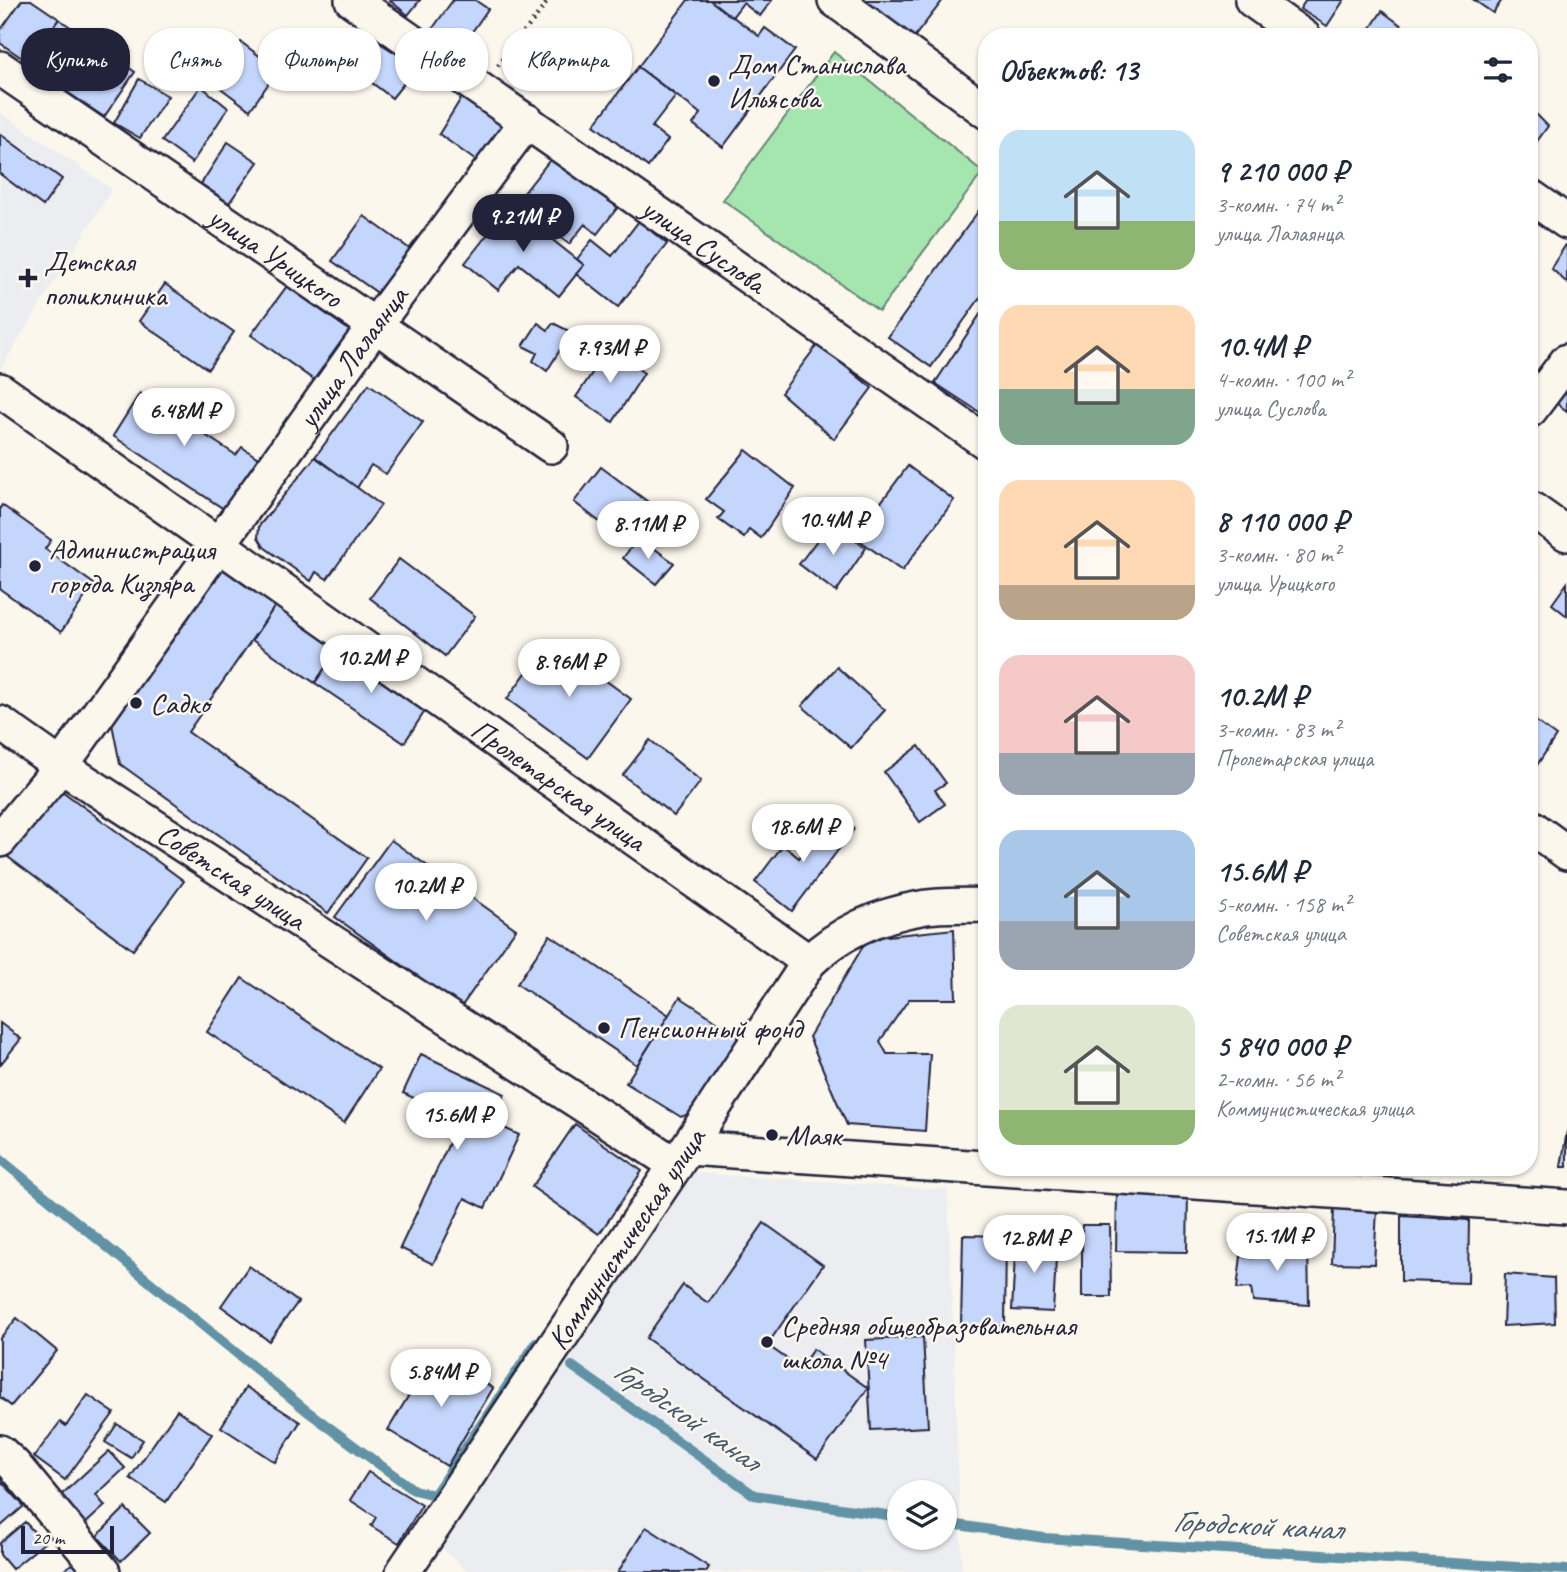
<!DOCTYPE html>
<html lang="ru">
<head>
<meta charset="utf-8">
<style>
	:root { --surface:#fff; --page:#f2f2f3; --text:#1f2937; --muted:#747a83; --accent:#22223b }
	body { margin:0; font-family:Caveat,sans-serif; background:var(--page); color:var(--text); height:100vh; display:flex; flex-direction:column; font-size:26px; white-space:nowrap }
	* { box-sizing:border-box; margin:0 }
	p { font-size:23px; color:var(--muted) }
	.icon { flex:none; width:38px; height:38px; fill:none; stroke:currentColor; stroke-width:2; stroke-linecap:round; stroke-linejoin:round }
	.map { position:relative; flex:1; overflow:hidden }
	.details { position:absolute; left:978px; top:28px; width:560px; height:1148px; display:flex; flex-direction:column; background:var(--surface); border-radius:28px; box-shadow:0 2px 5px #0004 }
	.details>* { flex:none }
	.guide { position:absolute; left:21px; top:28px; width:665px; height:63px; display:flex; gap:14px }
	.fabs { position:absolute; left:887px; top:1480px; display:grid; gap:14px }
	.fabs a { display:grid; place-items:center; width:70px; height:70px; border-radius:50%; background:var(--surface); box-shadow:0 2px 5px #0004; font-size:35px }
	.scale { position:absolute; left:21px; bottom:18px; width:93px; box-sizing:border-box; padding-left:7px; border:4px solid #22223b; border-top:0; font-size:19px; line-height:24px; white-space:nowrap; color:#22223b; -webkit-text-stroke:5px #fbf7ec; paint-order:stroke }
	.price { position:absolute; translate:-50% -60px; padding:0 16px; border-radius:24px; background:#fff; color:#222; font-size:23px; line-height:46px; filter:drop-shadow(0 2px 4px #0008) }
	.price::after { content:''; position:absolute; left:50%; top:42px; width:21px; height:16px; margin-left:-10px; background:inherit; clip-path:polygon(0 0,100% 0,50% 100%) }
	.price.active { background:var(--accent); color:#fff }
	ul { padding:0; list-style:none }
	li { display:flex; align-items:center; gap:21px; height:175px; padding:0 21px }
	li span { display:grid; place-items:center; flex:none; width:196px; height:140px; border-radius:21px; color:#555 }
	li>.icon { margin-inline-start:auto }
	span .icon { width:84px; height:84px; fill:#fffc; stroke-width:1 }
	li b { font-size:30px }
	h2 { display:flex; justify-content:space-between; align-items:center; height:84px; padding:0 21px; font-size:30px }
	.tag { padding:0 24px; border-radius:28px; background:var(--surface); box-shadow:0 2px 5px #0004; font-size:24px; line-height:63px }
	.tag.active { background:var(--accent); color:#fff }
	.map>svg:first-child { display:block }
	.built { fill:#ebedf1; fill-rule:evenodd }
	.green { fill:#a5e5ae; stroke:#648474; stroke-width:2 }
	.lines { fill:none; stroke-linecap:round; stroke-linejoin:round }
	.stream { stroke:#6292a5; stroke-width:10 }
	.building { fill:#c5d6fc; stroke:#22223b; stroke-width:2 }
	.minor-casing { stroke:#22223b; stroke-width:38 }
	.path { stroke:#22223b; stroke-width:4.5; stroke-dasharray:2 5; stroke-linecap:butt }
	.minor { stroke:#fbf7ec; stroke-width:33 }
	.poi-dot { fill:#22223b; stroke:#fbf7ec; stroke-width:2.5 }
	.labels { text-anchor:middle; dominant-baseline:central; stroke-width:5; stroke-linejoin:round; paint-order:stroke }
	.poi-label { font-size:30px; fill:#22223b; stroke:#fbf7ec; text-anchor:start }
	.street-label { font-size:30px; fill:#22223b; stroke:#fbf7ec }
	.water-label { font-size:32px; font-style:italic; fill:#425a70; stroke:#fbf7ec }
</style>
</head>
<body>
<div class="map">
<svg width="1567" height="1572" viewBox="0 0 1567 1572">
	<rect width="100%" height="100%" fill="#fbf7ec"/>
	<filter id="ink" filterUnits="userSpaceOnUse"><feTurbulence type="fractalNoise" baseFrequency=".0143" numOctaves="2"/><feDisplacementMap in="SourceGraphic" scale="14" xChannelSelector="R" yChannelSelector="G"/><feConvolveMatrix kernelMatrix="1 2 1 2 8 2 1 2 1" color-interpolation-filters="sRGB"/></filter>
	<g filter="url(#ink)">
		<g class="built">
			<polygon points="0,112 112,189 1,368 0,368"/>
			<path d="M694,1173L948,1190L962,1572H468L442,1548ZM900,1493H945V1538H900Z"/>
		</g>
		<polygon class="green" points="834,52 983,172 879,311 723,200"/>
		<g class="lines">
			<g class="stream">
				<polyline points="0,1159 307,1411 414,1490 434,1495 536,1343"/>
				<polyline points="572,1366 754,1495 900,1517"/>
				<polyline points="945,1523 1044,1538 1567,1570"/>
			</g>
		</g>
		<g class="building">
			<polygon points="22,0 31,0 59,19 28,62 0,43 0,31"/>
			<polygon points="389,0 420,0 408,15"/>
			<polygon points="453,0 475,0 488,9 460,49 433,28"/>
			<polygon points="688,0 710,0 759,36 765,28 795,50 723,147 693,124 701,114 638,67"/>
			<polygon points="710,0 772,0 760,16 743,3 732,17"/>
			<polygon points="858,0 943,0 911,41"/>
			<polygon points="1306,0 1344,0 1327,26 1300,9"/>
			<polygon points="1474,0 1502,0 1493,13"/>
			<polygon points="1382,11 1410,32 1407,37 1365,37"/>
			<polygon points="59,19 135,72 104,117 46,78 63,53 44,40"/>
			<polygon points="241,42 278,70 250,110 214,83"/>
			<polygon points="380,43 417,67 392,98 359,73"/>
			<polygon points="638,67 676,96 652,127 668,140 648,167 594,125"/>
			<polygon points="139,79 168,96 140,138 114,123"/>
			<polygon points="201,86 228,108 192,163 162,141"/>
			<polygon points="462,97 504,126 476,161 439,134"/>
			<polygon points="1534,112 1548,126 1530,151 1530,119"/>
			<polygon points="0,134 62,179 43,206 0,174"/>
			<polygon points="228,142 258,162 229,203 201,184"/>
			<polygon points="553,156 618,207 597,234 585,224 569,244 516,203"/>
			<polygon points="987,199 987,288 931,367 888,337"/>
			<polygon points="510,206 584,265 559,296 519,264 498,290 465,263"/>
			<polygon points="364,216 414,252 382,296 332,261"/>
			<polygon points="639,221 667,244 618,307 576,274 584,265 577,259 592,240 612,256"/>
			<polygon points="1567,243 1567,283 1551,268"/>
			<polygon points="165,284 234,332 208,369 139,321"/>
			<polygon points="287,286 353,333 318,383 251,335"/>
			<polygon points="983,310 987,313 987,417 935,383"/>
			<polygon points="538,323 548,330 553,323 571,332 547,371 533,361 537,353 523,346"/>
			<polygon points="818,344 872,388 834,439 781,393"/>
			<polygon points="609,348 644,373 613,422 576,397"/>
			<polygon points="369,384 423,422 386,474 371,465 357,488 315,457"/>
			<polygon points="1567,388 1567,411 1556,403"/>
			<polygon points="140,393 164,409 174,394 203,412 193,427 236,455 242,447 258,458 224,509 113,436"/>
			<polygon points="746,450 795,488 761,538 749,529 744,538 718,519 724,512 706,499"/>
			<polygon points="315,457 381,505 327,579 316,572 311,581 264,547 258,537 259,526"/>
			<polygon points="908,466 954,500 902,571 855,537"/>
			<polygon points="601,467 648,502 619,537 574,502"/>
			<polygon points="2,505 51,540 45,549 94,584 61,632 0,589 0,508"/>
			<polygon points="831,522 866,548 836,592 799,564"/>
			<polygon points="639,537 674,563 656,584 623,558"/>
			<polygon points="399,559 475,616 445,656 370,598"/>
			<polygon points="224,561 280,599 188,732 367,858 328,913 120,764 112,724"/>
			<polygon points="1567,583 1567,616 1552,604"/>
			<polygon points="280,599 343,642 315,683 252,640"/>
			<polygon points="550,640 631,699 588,758 507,699"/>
			<polygon points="339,647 427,708 404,743 315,683"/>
			<polygon points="837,667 885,710 851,748 802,706"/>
			<polygon points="1530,717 1556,736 1530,776"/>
			<polygon points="650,740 701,781 674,816 623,775"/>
			<polygon points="919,746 946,783 935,790 945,804 920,822 884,772"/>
			<polygon points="58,788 184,881 133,950 8,857"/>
			<polygon points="833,813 854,829 792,911 755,882 783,845 799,858"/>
			<polygon points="391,840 516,929 461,1007 335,917"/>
			<polygon points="954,929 956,999 909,999 880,1041 887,1054 930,1054 925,1131 847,1125 809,1037 868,938"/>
			<polygon points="550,935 669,1015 637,1065 517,984"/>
			<polygon points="242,978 379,1069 344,1123 207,1032"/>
			<polygon points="680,997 741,1037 694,1112 681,1117 626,1083"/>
			<polygon points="0,1023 21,1039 0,1065"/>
			<polygon points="421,1054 505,1094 492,1122 519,1135 485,1208 465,1198 433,1264 400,1248 460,1120 403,1093"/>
			<polygon points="575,1124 642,1171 599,1234 532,1187"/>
			<polygon points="1567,1131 1567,1167 1561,1167"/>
			<polygon points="1117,1191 1188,1192 1187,1252 1116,1251"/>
			<polygon points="1334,1208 1377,1210 1374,1264 1332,1263"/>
			<polygon points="1401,1216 1469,1220 1468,1283 1401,1281"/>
			<polygon points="764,1223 823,1265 767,1345 800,1368 813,1349 868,1388 817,1459 646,1338 683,1285 708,1303"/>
			<polygon points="1082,1225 1110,1225 1111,1297 1082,1297"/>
			<polygon points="963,1235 1006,1236 1005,1327 961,1326"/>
			<polygon points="1016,1237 1057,1240 1053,1312 1012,1310"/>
			<polygon points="1254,1241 1308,1243 1309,1305 1253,1301 1251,1288 1237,1289 1241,1256 1252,1258"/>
			<polygon points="249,1266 298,1302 269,1341 221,1306"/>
			<polygon points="1505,1274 1554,1278 1555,1323 1503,1326"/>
			<polygon points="17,1318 57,1351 11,1406 0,1397 0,1338"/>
			<polygon points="923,1337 928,1427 871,1430 866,1340"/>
			<polygon points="434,1353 493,1388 447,1466 388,1430"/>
			<polygon points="246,1387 300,1422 275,1462 221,1427"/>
			<polygon points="88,1395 114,1413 65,1480 34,1457 60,1422 66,1426"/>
			<polygon points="177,1410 212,1434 166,1502 130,1478"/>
			<polygon points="117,1424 143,1440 131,1458 105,1442"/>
			<polygon points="109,1451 125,1468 96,1495 105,1506 85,1524 59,1497"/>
			<polygon points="368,1472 422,1505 399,1543 371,1526 376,1517 350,1500"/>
			<polygon points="2,1482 24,1506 0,1527 0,1484"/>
			<polygon points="125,1508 150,1533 121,1561 97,1536"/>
			<polygon points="25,1522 44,1543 12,1569 0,1555 0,1543"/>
			<polygon points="646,1527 709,1567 706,1572 618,1572"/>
			<polygon points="73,1563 81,1572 62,1572"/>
		</g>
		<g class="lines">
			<defs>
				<g id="minor">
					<path id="s1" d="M352,0L987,443"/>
					<polyline points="835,0 987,112"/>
					<polyline points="1252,0 1304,37"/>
					<path id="s2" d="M0,68L551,446"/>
					<polyline points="1530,196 1567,222"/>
					<path id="s3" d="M0,390L809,962"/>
					<polyline points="1530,410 1567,361"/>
					<polyline points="1530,508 1567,534"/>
					<path id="s4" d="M0,723L61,766L676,1165"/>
					<polyline points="1530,826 1567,853"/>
					<path id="s5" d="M0,840L61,766L375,325L527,121"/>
					<polyline points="688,1148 1567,1207"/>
					<polyline points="0,1452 14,1465 103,1572"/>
					<path id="s6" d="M403,1572L676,1165L809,962C839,933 879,915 921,908C942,904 966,906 987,905"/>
				</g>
			</defs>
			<use href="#minor" class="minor-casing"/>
			<polyline class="path" points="498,66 549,0"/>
			<use href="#minor" class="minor"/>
		</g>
	</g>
	<g class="poi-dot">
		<circle cx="714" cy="81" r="7"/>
		<path d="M24.5 267.5h7v7h7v7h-7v7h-7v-7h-7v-7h7z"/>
		<circle cx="35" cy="566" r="7"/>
		<circle cx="136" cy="703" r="7"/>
		<circle cx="604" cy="1028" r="7"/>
		<circle cx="772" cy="1135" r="7"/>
		<circle cx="767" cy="1342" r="7"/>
	</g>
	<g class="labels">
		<g class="poi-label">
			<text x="728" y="64">Дом Станислава<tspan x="728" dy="34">Ильясова</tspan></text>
			<text x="44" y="261">Детская<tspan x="44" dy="34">поликлиника</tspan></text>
			<text x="49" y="549">Администрация<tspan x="49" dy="34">города Кизляра</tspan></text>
			<text x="150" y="703">Садко</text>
			<text x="618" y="1028">Пенсионный фонд</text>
			<text x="786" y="1135">Маяк</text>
			<text x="781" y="1325">Средняя общеобразовательная<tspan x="781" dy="34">школа №4</tspan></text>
		</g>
		<g class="street-label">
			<text stroke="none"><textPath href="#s1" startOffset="429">улица Суслова</textPath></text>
			<text stroke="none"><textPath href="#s2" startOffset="334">улица Урицкого</textPath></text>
			<text stroke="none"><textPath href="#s5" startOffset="598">улица Лалаянца</textPath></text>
			<text stroke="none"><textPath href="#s3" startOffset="684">Пролетарская улица</textPath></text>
			<text stroke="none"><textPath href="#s4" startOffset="278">Советская улица</textPath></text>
			<text stroke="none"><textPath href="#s6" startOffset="401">Коммунистическая улица</textPath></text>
		</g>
		<g class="water-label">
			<text transform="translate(687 1415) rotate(35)">Городской канал</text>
			<text transform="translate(1257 1525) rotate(3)">Городской канал</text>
		</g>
	</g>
</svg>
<div class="fabs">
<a><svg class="icon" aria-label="layers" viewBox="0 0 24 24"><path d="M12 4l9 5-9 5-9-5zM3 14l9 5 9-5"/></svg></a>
</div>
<div class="scale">20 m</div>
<b class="price active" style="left:523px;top:254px">9.21M ₽</b>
<b class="price" style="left:610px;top:385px">7.93M ₽</b>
<b class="price" style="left:184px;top:448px">6.48M ₽</b>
<b class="price" style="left:833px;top:557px">10.4M ₽</b>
<b class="price" style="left:648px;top:561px">8.11M ₽</b>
<b class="price" style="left:371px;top:695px">10.2M ₽</b>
<b class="price" style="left:569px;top:699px">8.96M ₽</b>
<b class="price" style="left:803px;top:864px">18.6M ₽</b>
<b class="price" style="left:426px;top:923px">10.2M ₽</b>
<b class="price" style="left:457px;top:1152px">15.6M ₽</b>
<b class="price" style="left:1277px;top:1273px">15.1M ₽</b>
<b class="price" style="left:1034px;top:1275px">12.8M ₽</b>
<b class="price" style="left:441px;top:1409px">5.84M ₽</b>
<div class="guide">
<a class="tag active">Купить</a>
<a class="tag">Снять</a>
<a class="tag">Фильтры</a>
<a class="tag">Новое</a>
<a class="tag">Квартира</a>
</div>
<section class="details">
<h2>Объектов: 13<svg class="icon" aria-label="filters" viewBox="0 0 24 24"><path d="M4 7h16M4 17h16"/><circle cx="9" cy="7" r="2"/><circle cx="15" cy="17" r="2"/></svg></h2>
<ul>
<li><span style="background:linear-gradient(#bfe0f5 65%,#8fb573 0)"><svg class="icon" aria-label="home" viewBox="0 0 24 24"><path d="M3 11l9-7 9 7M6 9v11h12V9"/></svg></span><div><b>9 210 000 ₽</b><p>3-комн. · 74 m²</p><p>улица Лалаянца</p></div></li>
<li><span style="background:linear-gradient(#ffd9b3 60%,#7fa58c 0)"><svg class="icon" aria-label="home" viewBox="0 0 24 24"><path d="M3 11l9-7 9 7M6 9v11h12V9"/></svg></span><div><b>10.4M ₽</b><p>4-комн. · 100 m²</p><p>улица Суслова</p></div></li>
<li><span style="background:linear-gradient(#ffd9b3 75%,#b9a48a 0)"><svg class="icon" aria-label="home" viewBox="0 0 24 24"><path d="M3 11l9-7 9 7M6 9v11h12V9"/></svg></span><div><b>8 110 000 ₽</b><p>3-комн. · 80 m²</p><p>улица Урицкого</p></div></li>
<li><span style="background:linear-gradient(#f6c9c9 70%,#9aa5b1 0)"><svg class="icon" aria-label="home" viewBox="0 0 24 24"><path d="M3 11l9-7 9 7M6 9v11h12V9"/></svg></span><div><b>10.2M ₽</b><p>3-комн. · 83 m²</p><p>Пролетарская улица</p></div></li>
<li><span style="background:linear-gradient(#a9c7e8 65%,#9aa5b1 0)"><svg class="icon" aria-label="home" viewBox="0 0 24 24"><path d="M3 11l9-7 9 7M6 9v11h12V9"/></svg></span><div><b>15.6M ₽</b><p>5-комн. · 158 m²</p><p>Советская улица</p></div></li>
<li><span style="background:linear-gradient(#dfe7d0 75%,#8fb573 0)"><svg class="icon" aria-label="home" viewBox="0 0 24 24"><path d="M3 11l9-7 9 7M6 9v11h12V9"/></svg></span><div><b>5 840 000 ₽</b><p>2-комн. · 56 m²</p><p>Коммунистическая улица</p></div></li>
</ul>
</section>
</div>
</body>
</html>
